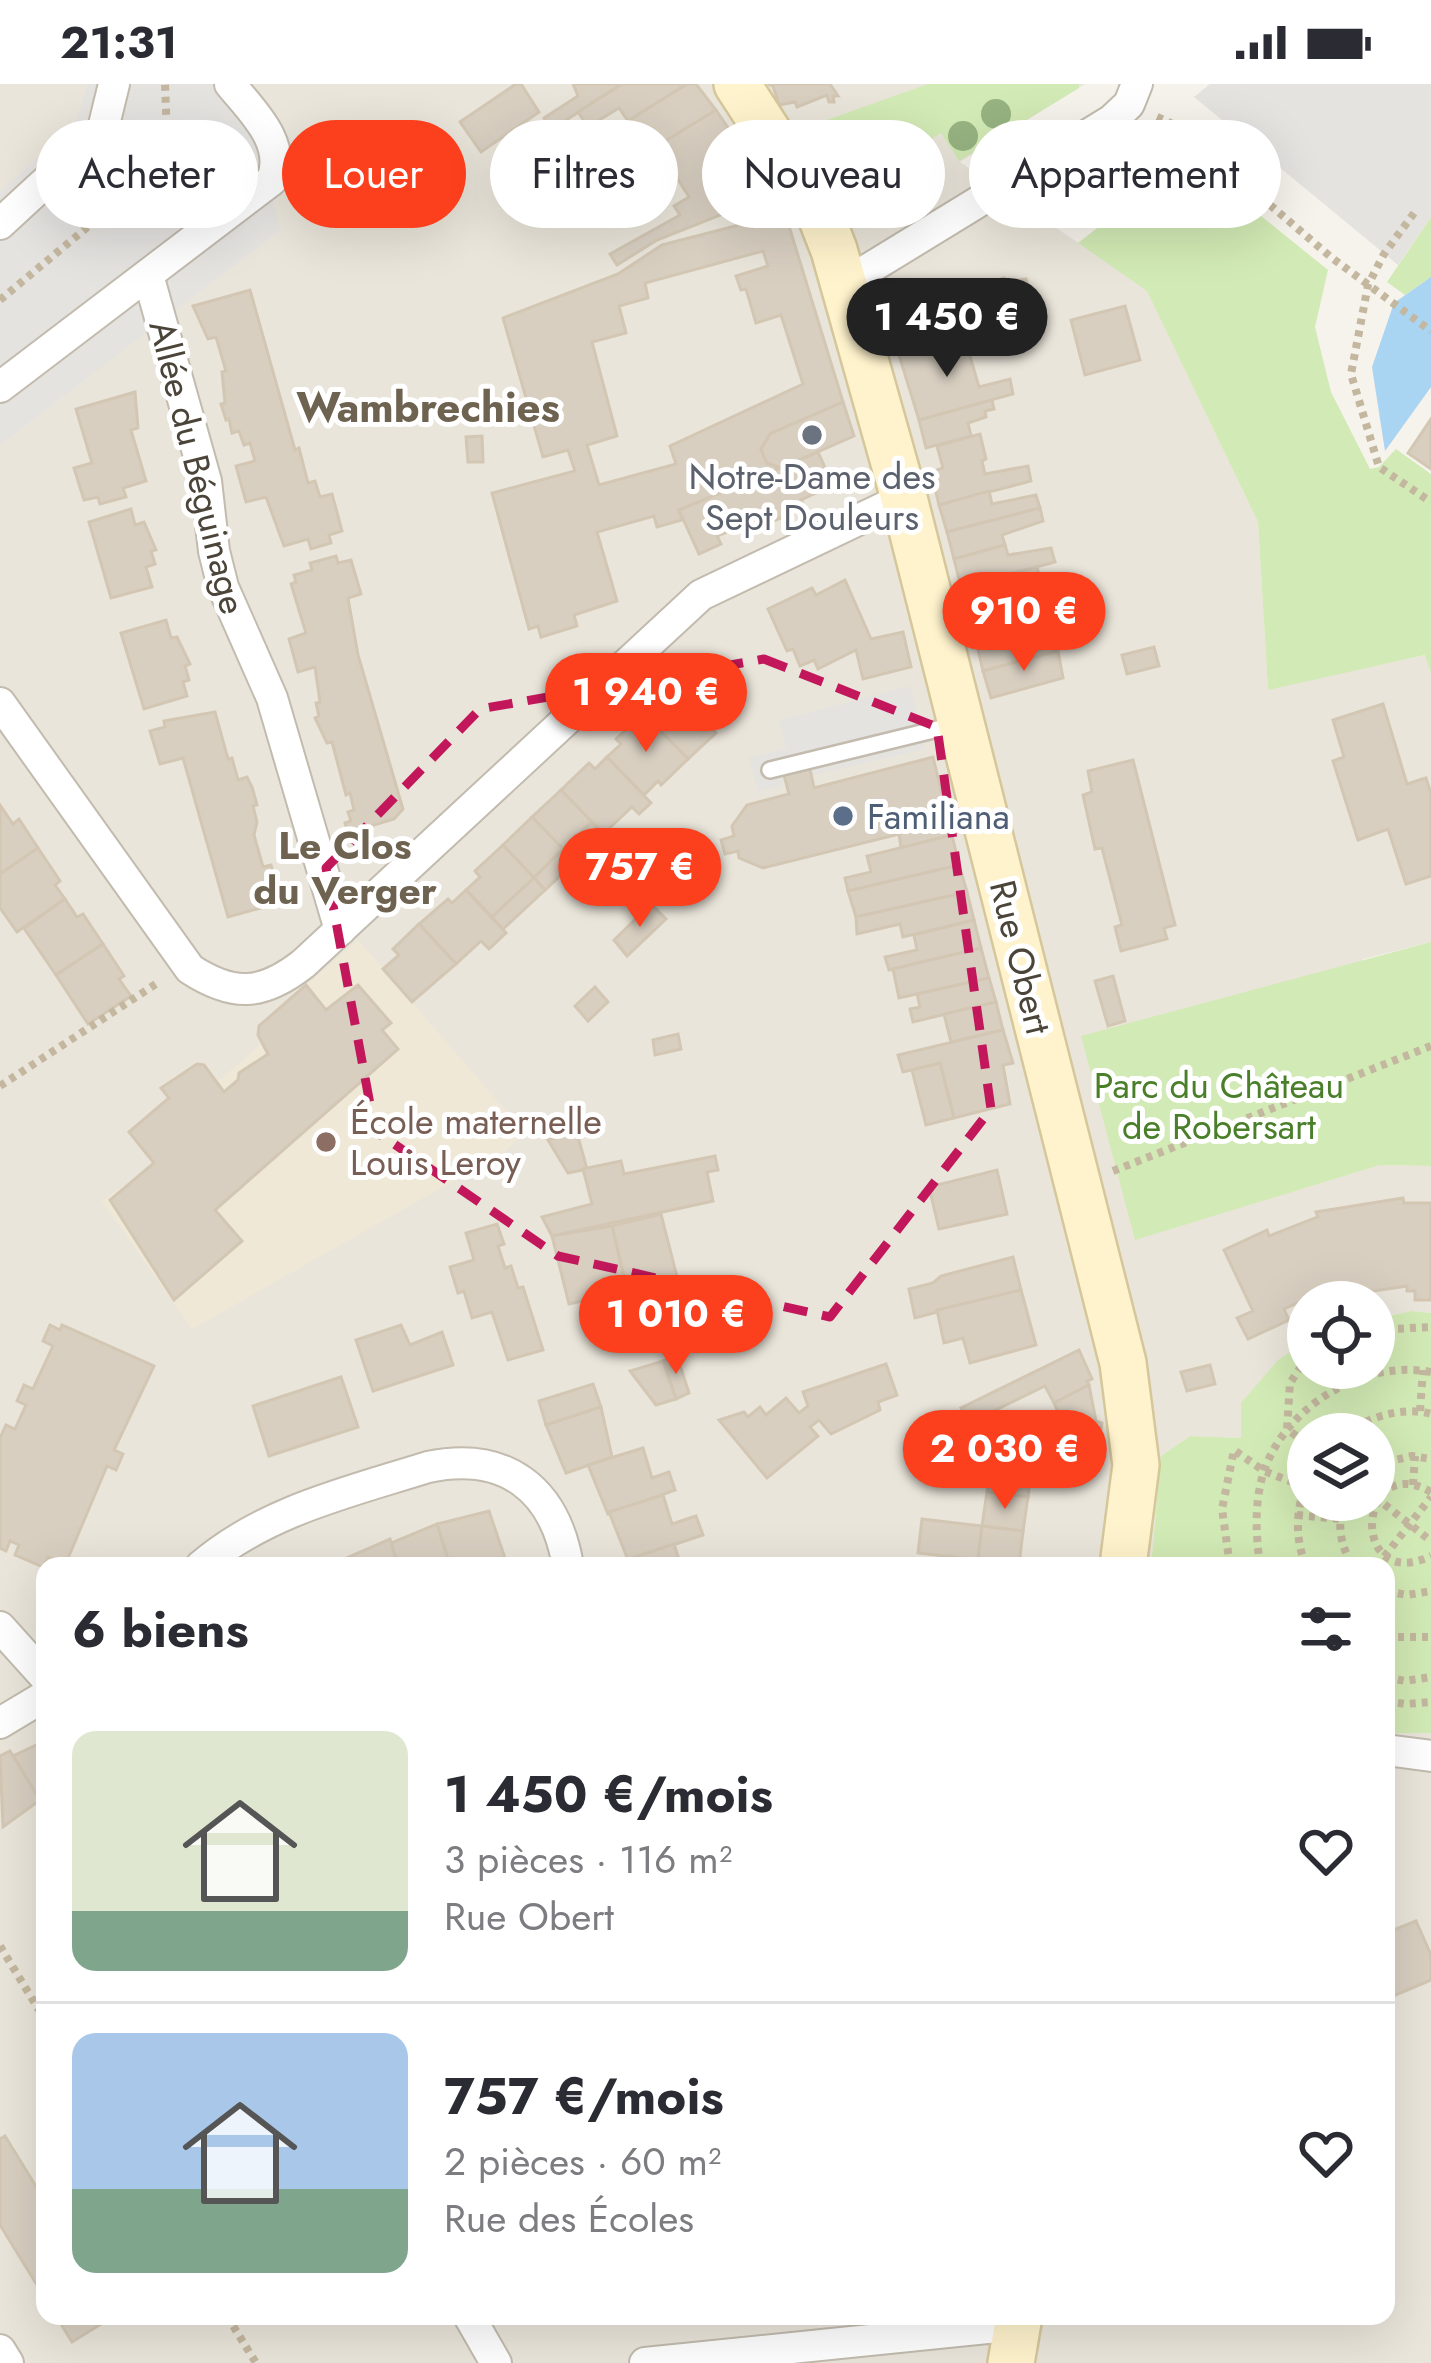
<!DOCTYPE html>
<html lang="fr">
<head>
<meta charset="utf-8">
<style>
	:root { --surface:#fff; --page:#f7f7f7; --text:#2b2b33; --muted:#7c7c81; --line:#e1e1e2; --accent:#fc3f1d }
	body { margin:0; font-family:Jost,sans-serif; background:var(--page); color:var(--text); height:100vh; display:flex; flex-direction:column; font-size:45px; white-space:nowrap }
	* { box-sizing:border-box; margin:0 }
	p { font-size:39px; color:var(--muted) }
	.icon { flex:none; width:66px; height:66px; fill:none; stroke:currentColor; stroke-width:2; stroke-linecap:round; stroke-linejoin:round }
	.map { position:relative; flex:1; overflow:hidden }
	.details { position:absolute; left:36px; top:1473px; width:1359px; height:768px; display:flex; flex-direction:column; background:var(--surface); border-radius:24px; box-shadow:0 12px 48px #0002 }
	.details>* { flex:none }
	.top-card { position:absolute; left:36px; top:36px; width:1359px; height:108px; display:flex; gap:24px }
	.buttons { position:absolute; left:1287px; top:1197px; display:grid; gap:24px }
	.buttons a { display:grid; place-items:center; width:108px; height:108px; border-radius:50%; background:var(--surface); box-shadow:0 12px 48px #0002; font-size:60px }
	.price { position:absolute; translate:-50% -102px; padding:0 27px; border-radius:42px; background:var(--accent); color:#fff; font-size:39px; line-height:78px; filter:drop-shadow(0 3px 6px #0008) }
	.price::after { content:''; position:absolute; left:50%; top:72px; width:36px; height:27px; margin-left:-18px; background:inherit; clip-path:polygon(0 0,100% 0,50% 100%) }
	.price.selected { background:#222; color:#fff }
	ul { padding:0; list-style:none }
	li { display:flex; align-items:center; gap:36px; height:300px; padding:0 36px }
	li+li { border-top:3px solid var(--line) }
	li span { display:grid; place-items:center; flex:none; width:336px; height:240px; border-radius:24px; color:#555 }
	li>.icon { margin-inline-start:auto }
	span .icon { width:144px; height:144px; fill:#fffc; stroke-width:1 }
	li b { font-size:51px }
	h2 { display:flex; justify-content:space-between; align-items:center; height:144px; padding:0 36px; font-size:51px }
	.pill { padding:0 42px; border-radius:54px; background:var(--surface); box-shadow:0 12px 48px #0002; font-size:42px; line-height:108px }
	.pill.selected { background:var(--accent); color:#fff }
	.status { display:flex; justify-content:space-between; align-items:center; height:84px; padding:0 60px; background:var(--surface); direction:ltr }
	.status svg { height:33px; fill:currentColor }
	.map>svg:first-child { display:block }
	.residential { fill:#eae5da }
	.education { fill:#efe8d6 }
	.green { fill:#d2eab5; fill-rule:evenodd }
	.parking { fill:#e5e3e0 }
	.water { fill:#a9d4f2 }
	.building { fill:#d8cfc1; stroke:#d3c7b4; stroke-width:3; fill-rule:evenodd }
	.lines { fill:none; stroke-linecap:round; stroke-linejoin:round }
	.lane-casing { stroke:#c2bbae; stroke-width:20 }
	.street-casing { stroke:#c2bbae; stroke-width:34 }
	.secondary-casing { stroke:#d6c79b; stroke-width:50 }
	.path { stroke:#c4b79f; stroke-width:8; stroke-dasharray:6 6; stroke-linecap:butt }
	.lane { stroke:#fff; stroke-width:15 }
	.street { stroke:#fff; stroke-width:30 }
	.secondary { stroke:#fff3cd; stroke-width:45 }
	.tree { fill:#97b381 }
	.marked { fill:none; stroke:#c2185b; stroke-width:9; stroke-dasharray:24 15; stroke-linejoin:round }
	.worship-dot { fill:#6b7280; stroke:#fff; stroke-width:4.5 }
	.service-dot { fill:#5c6f8a; stroke:#fff; stroke-width:4.5 }
	.education-dot { fill:#8d6e63; stroke:#fff; stroke-width:4.5 }
	.labels { text-anchor:middle; dominant-baseline:central; stroke-width:10; stroke-linejoin:round; paint-order:stroke }
	.street-label { font-size:36px; fill:#4b4439; stroke:#fff }
	.worship-label { font-size:36px; fill:#5b616d; stroke:#fff }
	.service-label { font-size:36px; fill:#4e5e75; stroke:#fff; text-anchor:start }
	.park-label { font-size:36px; fill:#4a7f2a; stroke:#fff }
	.education-label { font-size:36px; fill:#785e54; stroke:#fff; text-anchor:start }
	.neighbourhood-label { font-size:39px; font-weight:bold; fill:#6e6250; stroke:#fff }
	.quarter-label { font-size:42px; font-weight:bold; fill:#6e6250; stroke:#fff }
</style>
</head>
<body>
<div class="status"><b>21:31</b><svg viewBox="0 0 49 12"><path d="M0 12V9h3v3zM5 12V6h3v6zM10 12V3h3v9zM15 12V0h3v12zM26 1h20v11H26zM47 4h2v5h-2z"/></svg></div>
<div class="map">
<svg width="1431" height="2279" viewBox="0 0 1431 2279">
	<rect width="100%" height="100%" fill="#f6f3ec"/>
	<polygon class="residential" points="0,0 1085,0 960,78 1147,206 1258,438 1268,605 1426,571 1431,589 1431,858 1364,875 1135,1155 1380,1081 1431,1082 1431,1229 1412,1227 1374,1235 1374,1218 1308,1218 1308,1257 1279,1275 1241,1354 1190,1352 1161,1372 1151,1482 45,1482 45,2232 1386,2232 1386,1649 1431,1649 1431,2279 0,2279"/>
	<polygon class="education" points="358,856 524,1048 506,1067 192,1245 102,1117 154,1080 129,1048 168,1014 161,1004 175,991 184,991 197,980 204,981 219,997 263,958 258,951 259,942"/>
	<g class="green">
		<polygon points="928,0 1079,0 1079,4 959,77 941,49 848,107 810,42"/>
		<polygon points="1188,73 1328,186 1315,243 1331,308 1370,385 1379,383 1396,365 1431,390 1431,589 1425,571 1268,606 1258,438 1147,207 1078,159"/>
		<polygon points="1431,133 1431,193 1405,211 1387,198"/>
		<polygon points="1431,858 1431,1082 1380,1081 1135,1156 1081,952"/>
		<path d="M1412,1227L1431,1229V1649H1386V1482H1151L1161,1372L1190,1352L1241,1354V1319L1279,1275L1308,1257V1284H1374V1235ZM1308,1350H1374V1416H1308Z"/>
	</g>
	<g class="parking">
		<polygon points="88,0 246,0 297,62 266,91 280,146 0,361 0,108 76,38"/>
		<polygon points="1210,0 1431,0 1431,133 1398,181 1194,13"/>
		<polygon points="910,602 925,665 814,691 810,683 781,690 783,702 758,707 749,674 786,664 779,636"/>
	</g>
	<polygon class="water" points="1431,193 1431,303 1385,367 1372,283 1394,219"/>
	<g class="building">
		<polygon points="516,0 521,0 539,28 481,68 460,38"/>
		<polygon points="573,0 622,0 551,46 544,34 578,12"/>
		<polygon points="622,0 687,0 628,37 619,24 588,43 578,28"/>
		<polygon points="687,0 696,0 716,26 616,88 607,73 638,54 628,37"/>
		<polygon points="768,0 830,0 838,12 833,12 834,18 829,18 827,11 797,23 795,18 779,21 773,2"/>
		<polygon points="716,26 773,110 657,156 617,181 610,170 680,131 674,122 689,113 657,62"/>
		<path d="M785,129L843,318L770,350L761,365L767,379L781,384L679,426L682,436L657,443L654,432L597,448L617,517L574,531L577,542L541,553L538,542L529,545L492,409L575,387L568,366L543,373L503,234L618,190L662,161ZM763,167L768,182L736,192L741,206L746,205L756,239L781,231L803,300L670,362L676,380L599,401L587,361L617,352L592,258L626,249L619,222L648,214L645,199Z"/>
		<polygon points="1004,194 1005,198 1026,195 1029,205 982,216 979,201"/>
		<polygon points="250,206 295,366 299,364 308,399 315,397 320,413 332,410 342,447 329,451 331,459 311,465 308,455 284,462 266,413 246,418 236,382 255,377 250,359 244,361 239,347 232,349 229,335 226,336 221,320 225,319 222,288 226,287 216,253 208,255 193,222"/>
		<polygon points="1125,222 1140,276 1085,291 1071,236"/>
		<polygon points="965,255 979,303 1010,295 1013,310 919,336 899,271"/>
		<polygon points="135,308 138,344 131,346 146,397 123,404 126,413 100,420 98,413 84,416 74,384 92,379 76,325"/>
		<polygon points="992,316 994,325 985,327 986,333 968,339 971,352 926,364 919,336"/>
		<polygon points="843,318 854,352 781,384 767,379 761,365 770,350"/>
		<polygon points="1431,335 1431,385 1408,369"/>
		<polygon points="980,350 986,375 982,377 985,390 1028,382 1031,397 939,421 931,388 943,384 937,362"/>
		<polygon points="482,352 483,378 468,378 466,353"/>
		<polygon points="818,368 833,401 801,416 805,424 771,438 768,431 717,452 721,460 699,470 679,426"/>
		<polygon points="989,407 992,420 1036,411 1040,424 947,448 939,421"/>
		<polygon points="1040,424 1043,437 1002,451 1005,461 954,475 947,448"/>
		<polygon points="131,425 135,441 144,438 156,466 151,467 155,480 146,483 152,503 111,514 89,438"/>
		<polygon points="1005,461 1008,471 1051,464 1055,478 961,503 954,475"/>
		<polygon points="336,472 338,479 351,476 361,510 348,514 358,571 403,725 394,735 348,749 345,739 351,737 348,728 354,726 350,709 346,711 332,658 327,659 315,634 319,632 316,619 320,618 315,583 298,588 289,555 306,549 291,500 296,498 294,491 312,486 310,479"/>
		<polygon points="1037,483 1041,499 1016,504 1019,516 968,530 961,503"/>
		<polygon points="845,496 871,555 903,548 911,583 863,595 856,566 818,585 814,576 800,582 793,565 787,567 768,525 812,504 816,511"/>
		<polygon points="1043,510 1048,526 1023,532 1026,543 976,557 968,530"/>
		<polygon points="166,536 171,554 177,553 190,580 185,582 189,596 183,598 187,612 144,625 121,549"/>
		<polygon points="1026,543 1028,557 1054,551 1058,567 983,587 976,557"/>
		<polygon points="1154,563 1159,582 1127,590 1122,571"/>
		<polygon points="1058,567 1063,594 991,614 983,587"/>
		<polygon points="702,583 730,616 706,639 716,649 688,675 643,629 670,603 675,609"/>
		<polygon points="1383,620 1407,700 1426,694 1431,710 1431,792 1406,800 1388,745 1358,756 1333,677 1344,673 1333,636"/>
		<polygon points="215,628 228,675 232,674 238,696 247,693 252,703 257,721 253,722 257,738 254,751 263,783 271,781 279,808 283,807 286,817 228,833 183,674 160,680 150,647 165,643 164,637"/>
		<polygon points="643,629 688,675 661,701 658,697 644,711 607,673 621,660 616,655"/>
		<polygon points="607,673 651,719 639,730 632,723 603,750 561,706 589,679 595,685"/>
		<polygon points="933,673 952,751 901,764 899,750 763,784 739,774 738,767 725,770 721,756 734,752 732,742 747,721 789,710 784,691 810,685 814,704"/>
		<polygon points="1133,676 1175,841 1164,844 1167,855 1121,867 1115,843 1122,841 1102,764 1095,765 1083,711 1092,708 1088,687"/>
		<polygon points="561,706 592,738 563,765 532,733"/>
		<polygon points="0,721 13,740 19,735 38,764 0,790"/>
		<polygon points="532,733 563,765 534,794 503,761"/>
		<polygon points="592,738 603,750 575,778 563,765"/>
		<polygon points="952,751 959,781 848,807 845,794 871,788 867,772"/>
		<polygon points="503,761 534,794 492,833 466,806 480,793 475,787"/>
		<polygon points="38,764 60,797 55,801 65,815 17,848 0,824 0,790"/>
		<polygon points="563,765 575,778 545,806 534,794"/>
		<polygon points="959,781 967,808 856,833 848,807"/>
		<polygon points="534,794 545,806 503,845 492,833"/>
		<polygon points="466,806 506,849 489,865 481,857 456,880 419,840 448,815 452,819"/>
		<polygon points="967,808 974,836 903,853 900,840 857,850 856,833"/>
		<polygon points="65,815 77,833 83,830 103,860 56,891 24,844"/>
		<polygon points="651,820 666,835 627,872 614,856"/>
		<polygon points="974,836 981,864 889,886 885,873 917,866 914,851"/>
		<polygon points="419,840 456,880 412,918 383,885 399,871 393,865"/>
		<polygon points="103,860 124,892 119,895 131,912 88,940 56,891"/>
		<polygon points="981,864 989,894 899,914 893,885"/>
		<polygon points="1113,892 1125,937 1108,942 1095,897"/>
		<polygon points="989,894 996,918 913,938 910,925 920,923 917,910"/>
		<polygon points="306,901 326,926 358,901 391,939 382,946 398,965 215,1126 242,1157 174,1216 110,1116 154,1079 129,1048 169,1014 161,1004 197,980 204,981 224,1008 238,996 239,989 268,970 258,951 259,942"/>
		<polygon points="595,903 608,918 588,937 575,922"/>
		<polygon points="996,918 1003,946 951,958 944,930"/>
		<polygon points="1003,946 1013,979 1003,981 1010,1020 954,1034 940,979 903,988 898,971"/>
		<polygon points="678,950 681,965 655,971 653,956"/>
		<polygon points="940,979 954,1034 926,1041 912,986"/>
		<polygon points="577,1049 587,1085 568,1089 548,1056"/>
		<polygon points="715,1072 718,1086 707,1088 713,1117 552,1152 542,1133 592,1120 583,1085 621,1077 624,1090"/>
		<polygon points="997,1086 1007,1130 939,1145 929,1103"/>
		<polygon points="1403,1114 1404,1119 1431,1119 1431,1216 1415,1216 1415,1207 1407,1207 1407,1202 1340,1212 1339,1218 1308,1218 1306,1230 1300,1218 1284,1225 1289,1236 1248,1255 1237,1234 1253,1227 1224,1166 1267,1146 1269,1152 1318,1133 1316,1128"/>
		<polygon points="661,1130 677,1193 627,1205 612,1142"/>
		<polygon points="497,1140 504,1160 498,1162 505,1184 511,1182 518,1204 523,1203 543,1266 508,1276 492,1228 472,1234 464,1207 458,1209 450,1183 474,1176 466,1149"/>
		<polygon points="612,1142 627,1207 569,1220 552,1152"/>
		<polygon points="1013,1173 1021,1206 915,1234 909,1205 933,1199 941,1192"/>
		<polygon points="1021,1206 1036,1261 970,1279 963,1254 944,1259 937,1226"/>
		<polygon points="50,1241 60,1246 62,1241 154,1282 114,1366 123,1370 116,1386 107,1382 66,1479 48,1473 43,1483 15,1471 19,1461 10,1457 6,1467 0,1464 0,1354 6,1341 15,1345 26,1321 17,1317 24,1301 33,1305 53,1262 43,1257"/>
		<polygon points="401,1241 410,1261 442,1248 453,1281 373,1307 356,1256"/>
		<polygon points="1079,1266 1092,1295 1087,1297 1089,1301 1054,1319 1045,1302 969,1339 961,1324"/>
		<polygon points="677,1272 689,1309 676,1315 663,1277"/>
		<polygon points="663,1277 676,1315 656,1321 630,1287"/>
		<polygon points="886,1280 897,1311 878,1318 880,1326 831,1350 819,1336 810,1343 818,1352 767,1394 719,1336 744,1328 748,1333 760,1323 766,1331 786,1314 799,1329 808,1322 803,1308"/>
		<polygon points="1210,1281 1215,1300 1187,1307 1181,1288"/>
		<polygon points="341,1293 358,1343 269,1372 253,1322"/>
		<polygon points="593,1300 601,1323 546,1341 539,1317"/>
		<polygon points="1089,1301 1096,1337 1102,1339 1098,1362 1058,1358 1061,1334 1054,1319"/>
		<polygon points="601,1323 612,1373 566,1389 546,1341"/>
		<polygon points="643,1364 652,1394 669,1388 675,1406 608,1430 588,1381"/>
		<polygon points="991,1375 1032,1380 1028,1413 987,1408"/>
		<polygon points="987,1408 1028,1413 1023,1447 982,1442"/>
		<polygon points="663,1411 672,1440 696,1432 703,1451 628,1476 609,1428"/>
		<polygon points="489,1427 507,1480 450,1482 437,1440"/>
		<polygon points="922,1435 982,1442 978,1476 918,1469"/>
		<polygon points="437,1440 450,1482 398,1482 391,1459"/>
		<polygon points="982,1442 1023,1447 1019,1481 978,1476"/>
		<polygon points="390,1455 398,1482 346,1482 344,1475"/>
		<polygon points="674,1460 681,1482 621,1482 620,1478"/>
		<polygon points="45,1657 45,1725 13,1672"/>
		<polygon points="10,1667 40,1716 3,1743 0,1672"/>
		<polygon points="1416,1837 1431,1871 1431,1896 1386,1915 1386,1849"/>
		<polygon points="5,2052 45,2117 45,2214 0,2141 0,2055"/>
		<polygon points="56,2232 114,2232 72,2258"/>
	</g>
	<g class="lines">
		<defs>
			<polyline id="lane" points="770,686 954,641"/>
			<g id="street">
				<polyline points="0,140 103,45 114,0"/>
				<polyline points="148,191 206,397 214,467 223,503 272,614 340,846"/>
				<polyline points="844,200 1112,36 1129,20 1137,0"/>
				<path d="M0,303L272,96C287,59 252,27 230,0"/>
				<path d="M0,619L190,885C233,913 262,912 303,880L701,511L904,414"/>
				<path d="M201,1482C265,1427 349,1408 428,1383C505,1367 555,1404 568,1482"/>
				<polyline points="0,1543 45,1593"/>
				<polyline points="0,1639 45,1612"/>
				<polyline points="1386,1666 1431,1672"/>
				<polyline points="469,2232 496,2279"/>
				<polyline points="0,2266 8,2279"/>
				<polyline points="645,2279 1017,2241"/>
			</g>
			<g id="secondary">
				<polyline points="737,0 818,125 834,166 904,414 1123,1279 1136,1381 1123,1482"/>
				<polyline points="1011,2279 1019,2232"/>
			</g>
		</defs>
		<use href="#lane" class="lane-casing"/>
		<use href="#street" class="street-casing"/>
		<use href="#secondary" class="secondary-casing"/>
		<g class="path">
			<polyline points="1157,33 1179,43 1332,174 1431,247"/>
			<polyline points="1414,129 1384,170 1368,201 1351,290 1379,383 1431,418"/>
			<polyline points="0,216 168,76 165,0"/>
			<polyline points="0,1002 159,898"/>
			<polyline points="1113,1087 1431,962"/>
			<polyline points="1374,1246 1431,1243"/>
			<polyline points="1308,1272 1290,1299 1287,1345 1308,1361"/>
			<polyline points="1420,1327 1423,1286"/>
			<path d="M1345,1350C1368,1333 1403,1322 1431,1330"/>
			<polyline points="1374,1381 1412,1372 1431,1375"/>
			<polyline points="1413,1401 1415,1372"/>
			<path d="M1431,1408C1357,1365 1348,1511 1431,1472"/>
			<polyline points="1375,1413 1431,1457"/>
			<path d="M1343,1416C1338,1442 1339,1459 1353,1482"/>
			<polyline points="1297,1431 1340,1435"/>
			<polyline points="1230,1482 1222,1425 1234,1366 1264,1387 1305,1403"/>
			<path d="M1260,1482C1256,1450 1254,1422 1263,1390C1284,1323 1363,1275 1431,1288"/>
			<path d="M1306,1482C1294,1452 1296,1424 1308,1394"/>
			<polyline points="1377,1482 1431,1413"/>
			<polyline points="1386,1507 1407,1511 1431,1507"/>
			<polyline points="1386,1553 1431,1553"/>
			<polyline points="1386,1593 1405,1597 1431,1593"/>
			<polyline points="1386,1617 1405,1620 1431,1618"/>
			<polyline points="0,1862 45,1936"/>
			<polyline points="227,2232 256,2279"/>
		</g>
		<use href="#lane" class="lane"/>
		<use href="#street" class="street"/>
		<use href="#secondary" class="secondary"/>
	</g>
	<g class="tree">
		<circle cx="996" cy="30" r="15"/>
		<circle cx="963" cy="52" r="15"/>
	</g>
	<path class="marked" d="M764,575L937,643L991,1025L830,1233L558,1172L375,1047L326,784L480,625Z"/>
	<circle class="worship-dot" cx="812" cy="351" r="12"/>
	<circle class="service-dot" cx="843" cy="732" r="12"/>
	<circle class="education-dot" cx="326" cy="1058" r="12"/>
	<g class="labels">
		<g class="street-label">
			<text transform="translate(198 383) rotate(76)">Allée du Béguinage</text>
			<text transform="translate(1021 873) rotate(76)">Rue Obert</text>
		</g>
		<g class="worship-label">
			<text x="812" y="392">Notre-Dame des<tspan x="812" dy="41">Sept Douleurs</tspan></text>
		</g>
		<g class="service-label">
			<text x="867" y="732">Familiana</text>
		</g>
		<g class="park-label">
			<text x="1219" y="1001">Parc du Château<tspan x="1219" dy="41">de Robersart</tspan></text>
		</g>
		<g class="education-label">
			<text x="350" y="1037">École maternelle<tspan x="350" dy="41">Louis Leroy</tspan></text>
		</g>
		<g class="neighbourhood-label">
			<text x="345" y="761">Le Clos<tspan x="345" dy="45">du Verger</tspan></text>
		</g>
		<g class="quarter-label">
			<text x="428" y="323">Wambrechies</text>
		</g>
	</g>
</svg>
<div class="buttons">
<a><svg class="icon" aria-label="locate" viewBox="0 0 24 24"><circle cx="12" cy="12" r="6"/><path d="M12 2v4M12 18v4M2 12h4M18 12h4"/></svg></a>
<a><svg class="icon" aria-label="layers" viewBox="0 0 24 24"><path d="M12 4l9 5-9 5-9-5zM3 14l9 5 9-5"/></svg></a>
</div>
<b class="price selected" style="left:947px;top:296px">1 450 €</b>
<b class="price" style="left:1024px;top:590px">910 €</b>
<b class="price" style="left:646px;top:671px">1 940 €</b>
<b class="price" style="left:640px;top:846px">757 €</b>
<b class="price" style="left:676px;top:1293px">1 010 €</b>
<b class="price" style="left:1005px;top:1428px">2 030 €</b>
<div class="top-card">
<a class="pill">Acheter</a>
<a class="pill selected">Louer</a>
<a class="pill">Filtres</a>
<a class="pill">Nouveau</a>
<a class="pill">Appartement</a>
</div>
<section class="details">
<h2>6 biens<svg class="icon" aria-label="filters" viewBox="0 0 24 24"><path d="M4 7h16M4 17h16"/><circle cx="9" cy="7" r="2"/><circle cx="15" cy="17" r="2"/></svg></h2>
<ul>
<li><span style="background:linear-gradient(#dfe7d0 75%,#7fa58c 0)"><svg class="icon" aria-label="home" viewBox="0 0 24 24"><path d="M3 11l9-7 9 7M6 9v11h12V9"/></svg></span><div><b>1 450 €/mois</b><p>3 pièces · 116 m²</p><p>Rue Obert</p></div><svg class="icon" aria-label="heart" viewBox="0 0 24 24"><path d="M12 20l-8-8c-3-5 5-10 8-4 3-6 11-1 8 4z"/></svg></li>
<li><span style="background:linear-gradient(#a9c7e8 65%,#7fa58c 0)"><svg class="icon" aria-label="home" viewBox="0 0 24 24"><path d="M3 11l9-7 9 7M6 9v11h12V9"/></svg></span><div><b>757 €/mois</b><p>2 pièces · 60 m²</p><p>Rue des Écoles</p></div><svg class="icon" aria-label="heart" viewBox="0 0 24 24"><path d="M12 20l-8-8c-3-5 5-10 8-4 3-6 11-1 8 4z"/></svg></li>
</ul>
</section>
</div>
</body>
</html>
